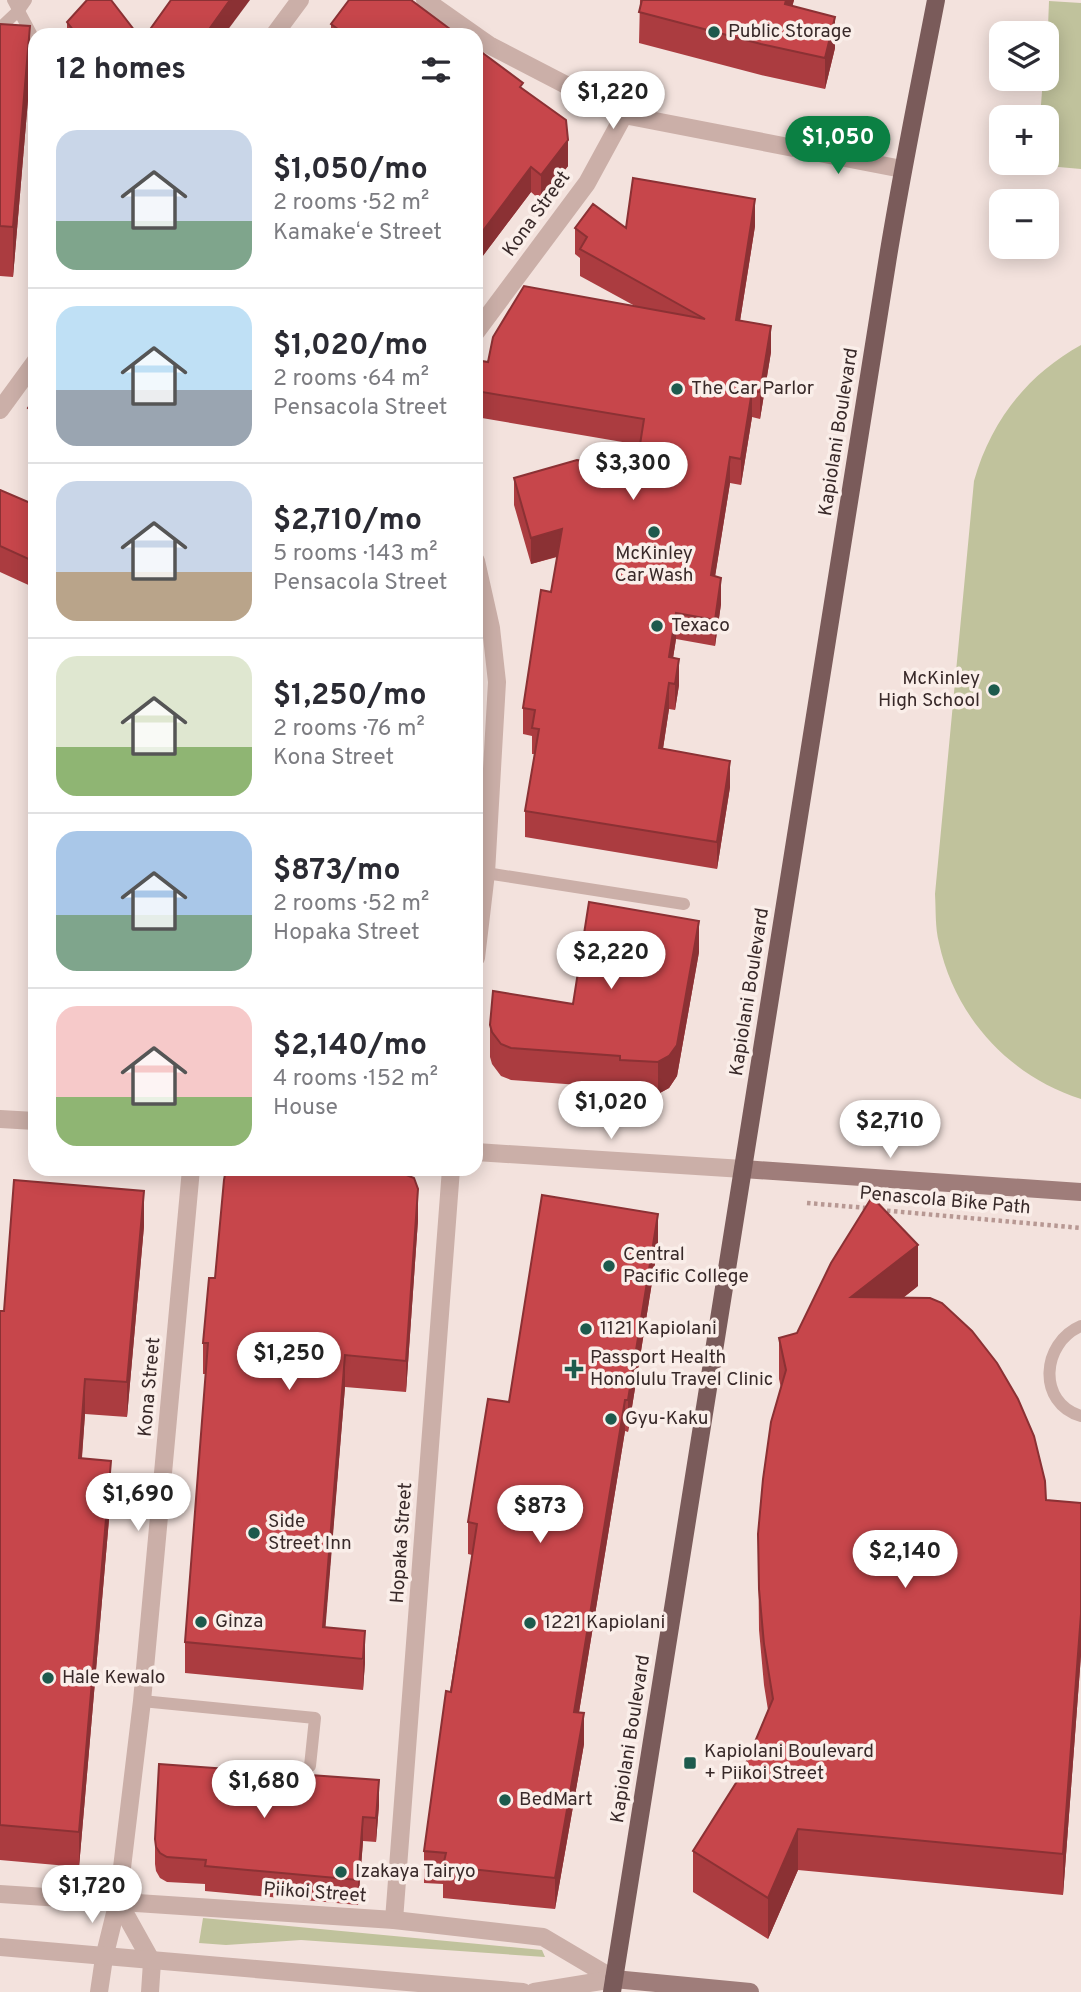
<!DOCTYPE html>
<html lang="en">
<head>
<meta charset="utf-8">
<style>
	:root { --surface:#fff; --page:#f2f2f3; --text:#2b2b33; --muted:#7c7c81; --line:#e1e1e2; --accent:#0b8043 }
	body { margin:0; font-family:Overpass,sans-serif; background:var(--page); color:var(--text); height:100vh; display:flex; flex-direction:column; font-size:26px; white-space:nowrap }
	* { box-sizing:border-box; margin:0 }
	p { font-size:23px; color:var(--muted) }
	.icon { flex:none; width:38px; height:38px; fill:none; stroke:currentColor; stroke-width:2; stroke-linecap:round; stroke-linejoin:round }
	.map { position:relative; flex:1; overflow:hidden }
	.drawer { position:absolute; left:28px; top:28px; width:455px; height:1148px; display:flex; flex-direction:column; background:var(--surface); border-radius:21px; box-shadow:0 4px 18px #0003 }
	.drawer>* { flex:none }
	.tools { position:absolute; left:989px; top:21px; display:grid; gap:14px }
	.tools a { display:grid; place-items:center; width:70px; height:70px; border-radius:14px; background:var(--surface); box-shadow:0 4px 18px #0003; font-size:35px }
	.price { position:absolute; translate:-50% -60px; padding:0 16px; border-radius:24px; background:#fff; color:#222; font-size:23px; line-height:46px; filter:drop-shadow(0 2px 4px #0008) }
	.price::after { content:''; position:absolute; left:50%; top:42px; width:21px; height:16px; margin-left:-10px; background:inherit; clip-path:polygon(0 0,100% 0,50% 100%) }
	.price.current { background:var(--accent); color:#fff }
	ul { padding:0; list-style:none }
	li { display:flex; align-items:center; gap:21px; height:175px; padding:0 28px }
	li+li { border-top:2px solid var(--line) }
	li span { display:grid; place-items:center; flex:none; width:196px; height:140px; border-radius:21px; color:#555 }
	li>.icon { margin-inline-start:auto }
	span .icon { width:84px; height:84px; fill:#fffc; stroke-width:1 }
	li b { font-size:30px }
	h2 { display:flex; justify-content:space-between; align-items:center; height:84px; padding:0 28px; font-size:30px }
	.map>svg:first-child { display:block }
	.green { fill:#c0c29c }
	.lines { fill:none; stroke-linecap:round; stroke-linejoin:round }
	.path { stroke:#b79893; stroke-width:4.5; stroke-dasharray:3.5 3.5; stroke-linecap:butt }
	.service { stroke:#cbafa8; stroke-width:12 }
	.minor { stroke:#cbafa8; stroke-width:18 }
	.tertiary { stroke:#cbafa8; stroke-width:18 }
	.secondary { stroke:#9f7d7a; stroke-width:18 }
	.primary { stroke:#7a5b5a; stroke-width:18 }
	.wall { fill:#ab3c40 }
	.shaded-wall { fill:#8b3134 }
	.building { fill:#c7464b; stroke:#8b3134; stroke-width:2 }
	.poi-dot { fill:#1d5a4d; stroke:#faeee9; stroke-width:2.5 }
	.labels { text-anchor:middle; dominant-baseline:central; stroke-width:7; stroke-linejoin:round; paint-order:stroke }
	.poi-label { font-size:19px; fill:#382929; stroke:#faeee9; text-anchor:start }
	.street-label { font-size:19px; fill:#382929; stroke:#faeee9 }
</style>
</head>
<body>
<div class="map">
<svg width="1081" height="1992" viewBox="0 0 1081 1992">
	<rect width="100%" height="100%" fill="#f3e2dd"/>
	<g class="green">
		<polygon points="1049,1 1081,3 1081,169 1036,165 1037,163 1046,163 1046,117 1040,117 1043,79 1046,79"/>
		<path d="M1081,345V1099C1009,1076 955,1017 939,943C935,927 936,911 935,894L974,481C991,421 1027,375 1081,345Z"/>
		<polygon points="203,1918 542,1950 545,1957 301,1940 226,1945 199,1943"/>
	</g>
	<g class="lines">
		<g class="path">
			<polyline points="807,1203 867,1208"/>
			<polyline points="880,1210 1081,1228"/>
		</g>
		<g class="service">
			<polyline points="13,0 35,41"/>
			<polyline points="0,28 19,10 26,0"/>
			<polyline points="486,873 684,904"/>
			<path d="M1081,1326C1041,1343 1037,1403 1081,1416"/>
			<polyline points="142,1701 315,1718 310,1766"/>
		</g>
		<g class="minor">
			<polyline points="274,35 300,0"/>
			<polyline points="476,332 587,183 624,115"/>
			<polyline points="0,410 35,362"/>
			<polyline points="476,561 491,628 497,682 486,873 476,958"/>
			<polyline points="118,1901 152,1962 150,1992"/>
			<polyline points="394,1920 451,1169"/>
			<polyline points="99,1992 104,1958 118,1901 142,1701 191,1169"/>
		</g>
		<g class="tertiary">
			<polyline points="425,0 475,35"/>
			<polyline points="476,36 489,45 624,115 902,169"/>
			<polyline points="0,1119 35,1121"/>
			<polyline points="476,1152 743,1169"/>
			<polyline points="0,1894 394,1920 543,1937 614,1979"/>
			<polyline points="0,1947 523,1992"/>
			<polyline points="534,1992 614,1979"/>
		</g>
		<g class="secondary">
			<polyline points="743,1169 1081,1192"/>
			<polyline points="614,1979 750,1992"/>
		</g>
		<path class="primary" d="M612,1992L887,263C901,175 919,88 936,0"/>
	</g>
	<g class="wall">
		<polygon points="640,0 794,0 792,6 835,48 825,89 761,75 639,43"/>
		<polygon points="67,22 138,35 67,35"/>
		<polygon points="0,24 30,76 13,277 0,276"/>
		<polygon points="331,24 458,35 331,35"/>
		<polygon points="476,48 523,89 568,166 541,201 531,192 476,265"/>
		<polygon points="755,226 740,321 771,352 760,419 752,417 741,485 730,483 715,576 721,604 715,646 676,639 673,658 679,685 675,710 669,709 663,749 730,787 717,869 525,837 525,811 535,754 532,754 532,736 523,734 523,708 551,592 557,557 531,564 514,505 514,478 636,470 640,445 476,417 476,360 488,362 635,306 580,276 580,258 575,254 575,228 626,228"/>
		<polygon points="35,398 35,439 28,434 28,408"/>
		<polygon points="0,490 35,505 35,588 0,572"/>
		<polygon points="699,952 677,1076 669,1088 658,1094 620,1092 620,1088 511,1080 501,1076 492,1064 490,1057 490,1025 573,1004"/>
		<polygon points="418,1220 406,1392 345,1387 325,1627 365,1662 363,1690 185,1673 185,1642 206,1374 203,1374 203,1343 215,1278"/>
		<polygon points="144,1226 127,1417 85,1414 82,1458 111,1496 79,1867 0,1860 0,1311 4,1311"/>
		<polygon points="658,1245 628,1432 625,1431 579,1712 584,1744 555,1909 443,1898 443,1884 424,1883 424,1851 472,1555 468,1554 468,1522"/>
		<polygon points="918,1286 903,1298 1046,1500 1081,1503 1081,1655 1063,1895 798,1870 768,1939 693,1892 693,1851 741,1775 768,1710 764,1685 759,1630 758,1534 781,1388 779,1379 779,1338 797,1333"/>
		<polygon points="379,1805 376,1842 363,1841 358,1905 205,1891 205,1884 167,1882 160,1878 156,1871 155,1864 155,1839"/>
	</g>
	<g class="shaded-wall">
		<polygon points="230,0 250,0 224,35 205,35"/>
		<polygon points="786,0 794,0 785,36 785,4"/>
		<polygon points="835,17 835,48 825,89 825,58"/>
		<polygon points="30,26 30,76 13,277 13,227"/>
		<polygon points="568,140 568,166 541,201 541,175"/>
		<polygon points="531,167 531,192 476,265 476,240"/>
		<polygon points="755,199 755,226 736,346 736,320"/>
		<polygon points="771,326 771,352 760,419 760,392"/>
		<polygon points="752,391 752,417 741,485 741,459"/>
		<polygon points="730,457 730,483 711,602 711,575"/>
		<polygon points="562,529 562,555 531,564 531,538"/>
		<polygon points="721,578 721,604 715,646 715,620"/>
		<polygon points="676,613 676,639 669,683 669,657"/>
		<polygon points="679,659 679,685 675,710 675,684"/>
		<polygon points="669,683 669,709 659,774 659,748"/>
		<polygon points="730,761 730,787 717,869 717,842"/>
		<polygon points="699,921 699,952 677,1076 669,1088 658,1094 658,1062"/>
		<polygon points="418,1189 418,1220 406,1392 406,1361"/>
		<polygon points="144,1191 144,1226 127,1417 127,1382"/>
		<polygon points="658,1214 658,1245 628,1432 628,1400"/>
		<polygon points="918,1245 918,1286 851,1338 851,1297"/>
		<polygon points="345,1355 345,1387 323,1658 323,1627"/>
		<polygon points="85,1379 85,1414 79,1493 79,1458"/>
		<polygon points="625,1400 625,1431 574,1743 574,1712"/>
		<polygon points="111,1461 111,1496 79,1867 79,1832"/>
		<polygon points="1081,1614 1081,1655 1063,1895 1063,1854"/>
		<polygon points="365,1631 365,1662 363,1690 363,1659"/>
		<polygon points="584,1713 584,1744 555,1909 555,1878"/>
		<polygon points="379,1780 379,1805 376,1842 376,1818"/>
		<polygon points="363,1817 363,1841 358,1905 358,1880"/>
		<polygon points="798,1829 798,1870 768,1939 768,1898"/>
	</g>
	<g class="building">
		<polygon points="87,0 111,0 138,35 77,35 67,22"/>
		<polygon points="171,0 230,0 205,35 146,35"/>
		<polygon points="349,0 411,0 458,35 346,35 331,24"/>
		<polygon points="642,0 786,0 785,4 835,17 825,58 761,44 639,12"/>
		<polygon points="0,24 30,26 13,227 0,226"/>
		<polygon points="476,48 523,83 520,87 566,120 568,140 541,175 531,167 476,240"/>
		<polygon points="633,178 755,199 736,320 771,326 760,392 752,391 741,459 730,457 711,575 721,578 715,620 676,613 669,657 679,659 675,684 669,683 659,748 730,761 717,842 525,811 539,729 532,728 535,710 523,708 541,590 551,592 562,529 531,538 514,478 577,460 636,470 644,419 476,391 476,360 488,362 493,337 524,286 705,319 580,249 587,237 575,228 593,204 626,228"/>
		<polygon points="35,398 35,413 28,408"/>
		<polygon points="0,490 35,505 35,562 0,546"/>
		<polygon points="589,902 699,921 677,1045 669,1056 658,1062 620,1060 620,1056 511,1048 501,1044 492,1032 490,1025 493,991 573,1004"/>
		<polygon points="226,1169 377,1169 394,1170 414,1178 418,1189 406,1361 345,1355 323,1627 365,1631 363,1659 185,1642 208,1343 203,1343 209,1278 215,1278 224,1180"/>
		<polygon points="14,1180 144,1191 127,1382 85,1379 79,1458 111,1461 79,1832 0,1825 0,1311 4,1311"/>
		<polygon points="542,1195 658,1214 628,1400 625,1400 574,1712 584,1713 555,1878 443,1866 446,1853 424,1851 446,1691 451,1692 477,1524 468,1522 488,1399 509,1402"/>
		<polygon points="872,1197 918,1245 851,1297 930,1298 942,1303 972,1331 997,1363 1018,1399 1034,1436 1045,1481 1046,1500 1081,1503 1081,1614 1063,1854 798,1829 768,1898 693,1851 741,1775 773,1699 764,1644 759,1589 758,1534 763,1479 771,1422 786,1370 779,1338 797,1333 831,1263"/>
		<polygon points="159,1764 379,1780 376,1818 363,1817 358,1880 205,1866 206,1860 167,1857 160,1853 156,1847 155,1839"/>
	</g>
	<g class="poi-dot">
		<circle cx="714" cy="32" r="7"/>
		<circle cx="677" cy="389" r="7"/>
		<circle cx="654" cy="532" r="7"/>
		<circle cx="657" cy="626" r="7"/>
		<circle cx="994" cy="690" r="7"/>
		<circle cx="609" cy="1266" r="7"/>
		<circle cx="586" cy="1329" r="7"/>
		<path d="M570.5 1358.5h7v7h7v7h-7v7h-7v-7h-7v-7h7z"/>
		<circle cx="611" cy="1419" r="7"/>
		<circle cx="254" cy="1533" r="7"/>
		<circle cx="201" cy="1622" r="7"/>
		<circle cx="530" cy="1623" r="7"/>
		<circle cx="48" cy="1678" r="7"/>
		<rect x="683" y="1756" width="14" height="14" rx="3.5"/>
		<circle cx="505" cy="1800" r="7"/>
		<circle cx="341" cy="1872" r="7"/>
	</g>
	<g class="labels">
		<g class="poi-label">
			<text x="728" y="32">Public Storage</text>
			<text x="691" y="389">The Car Parlor</text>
			<text x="654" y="554" text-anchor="middle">McKinley<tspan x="654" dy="22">Car Wash</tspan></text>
			<text x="671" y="626">Texaco</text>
			<text x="980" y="679" text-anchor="end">McKinley<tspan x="980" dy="22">High School</tspan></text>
			<text x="623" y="1255">Central<tspan x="623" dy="22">Pacific College</tspan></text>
			<text x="600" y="1329">1121 Kapiolani</text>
			<text x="590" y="1358">Passport Health<tspan x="590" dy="22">Honolulu Travel Clinic</tspan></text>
			<text x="625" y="1419">Gyu-Kaku</text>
			<text x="268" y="1522">Side<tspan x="268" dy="22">Street Inn</tspan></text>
			<text x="215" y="1622">Ginza</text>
			<text x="544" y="1623">1221 Kapiolani</text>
			<text x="62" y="1678">Hale Kewalo</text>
			<text x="704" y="1752">Kapiolani Boulevard<tspan x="704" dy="22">+ Piikoi Street</tspan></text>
			<text x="519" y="1800">BedMart</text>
			<text x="355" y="1872">Izakaya Tairyo</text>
		</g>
		<g class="street-label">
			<text transform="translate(537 214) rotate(-54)">Kona Street</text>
			<text transform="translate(839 432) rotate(-81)">Kapiolani Boulevard</text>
			<text transform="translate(750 992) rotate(-81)">Kapiolani Boulevard</text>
			<text transform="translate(945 1201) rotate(5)">Penascola Bike Path</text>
			<text transform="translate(150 1387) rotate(-85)">Kona Street</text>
			<text transform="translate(402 1543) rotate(-86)">Hopaka Street</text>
			<text transform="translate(631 1739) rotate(-81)">Kapiolani Boulevard</text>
			<text transform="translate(315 1893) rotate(4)">Piikoi Street</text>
		</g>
	</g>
</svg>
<div class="tools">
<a><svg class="icon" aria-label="layers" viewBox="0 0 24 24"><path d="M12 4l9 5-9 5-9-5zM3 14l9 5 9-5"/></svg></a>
<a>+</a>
<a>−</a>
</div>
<b class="price" style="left:613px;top:131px">$1,220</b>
<b class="price current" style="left:838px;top:176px">$1,050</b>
<b class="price" style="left:633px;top:502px">$3,300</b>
<b class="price" style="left:611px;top:991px">$2,220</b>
<b class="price" style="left:611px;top:1141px">$1,020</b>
<b class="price" style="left:890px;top:1160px">$2,710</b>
<b class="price" style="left:289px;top:1392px">$1,250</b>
<b class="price" style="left:138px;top:1533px">$1,690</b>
<b class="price" style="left:540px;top:1545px">$873</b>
<b class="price" style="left:905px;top:1590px">$2,140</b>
<b class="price" style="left:264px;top:1820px">$1,680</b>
<b class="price" style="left:92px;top:1925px">$1,720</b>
<section class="drawer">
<h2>12 homes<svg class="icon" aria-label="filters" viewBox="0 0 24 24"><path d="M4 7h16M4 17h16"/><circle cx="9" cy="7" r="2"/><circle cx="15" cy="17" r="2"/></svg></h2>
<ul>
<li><span style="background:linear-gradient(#c9d6e8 65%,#7fa58c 0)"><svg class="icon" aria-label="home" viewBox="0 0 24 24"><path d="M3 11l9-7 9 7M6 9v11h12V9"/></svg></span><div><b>$1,050/mo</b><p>2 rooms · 52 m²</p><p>Kamakeʻe Street</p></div></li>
<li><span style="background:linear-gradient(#bfe0f5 60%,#9aa5b1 0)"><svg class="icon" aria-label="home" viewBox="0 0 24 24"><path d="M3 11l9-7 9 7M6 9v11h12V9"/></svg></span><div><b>$1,020/mo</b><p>2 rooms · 64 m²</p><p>Pensacola Street</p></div></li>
<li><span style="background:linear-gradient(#c9d6e8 65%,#b9a48a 0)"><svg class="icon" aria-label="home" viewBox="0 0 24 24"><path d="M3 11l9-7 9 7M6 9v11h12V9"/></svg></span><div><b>$2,710/mo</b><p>5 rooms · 143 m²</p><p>Pensacola Street</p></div></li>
<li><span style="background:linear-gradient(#dfe7d0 65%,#8fb573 0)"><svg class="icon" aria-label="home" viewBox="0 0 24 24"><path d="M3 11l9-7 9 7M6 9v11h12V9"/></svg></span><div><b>$1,250/mo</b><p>2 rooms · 76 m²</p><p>Kona Street</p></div></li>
<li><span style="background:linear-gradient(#a9c7e8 60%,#7fa58c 0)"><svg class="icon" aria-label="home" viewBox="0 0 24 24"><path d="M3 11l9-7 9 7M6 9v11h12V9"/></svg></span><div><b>$873/mo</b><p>2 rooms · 52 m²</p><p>Hopaka Street</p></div></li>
<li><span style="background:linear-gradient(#f6c9c9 65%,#8fb573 0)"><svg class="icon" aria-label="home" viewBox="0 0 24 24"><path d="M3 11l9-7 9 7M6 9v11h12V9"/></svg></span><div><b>$2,140/mo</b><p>4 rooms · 152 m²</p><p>House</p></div></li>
</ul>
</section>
</div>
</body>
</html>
